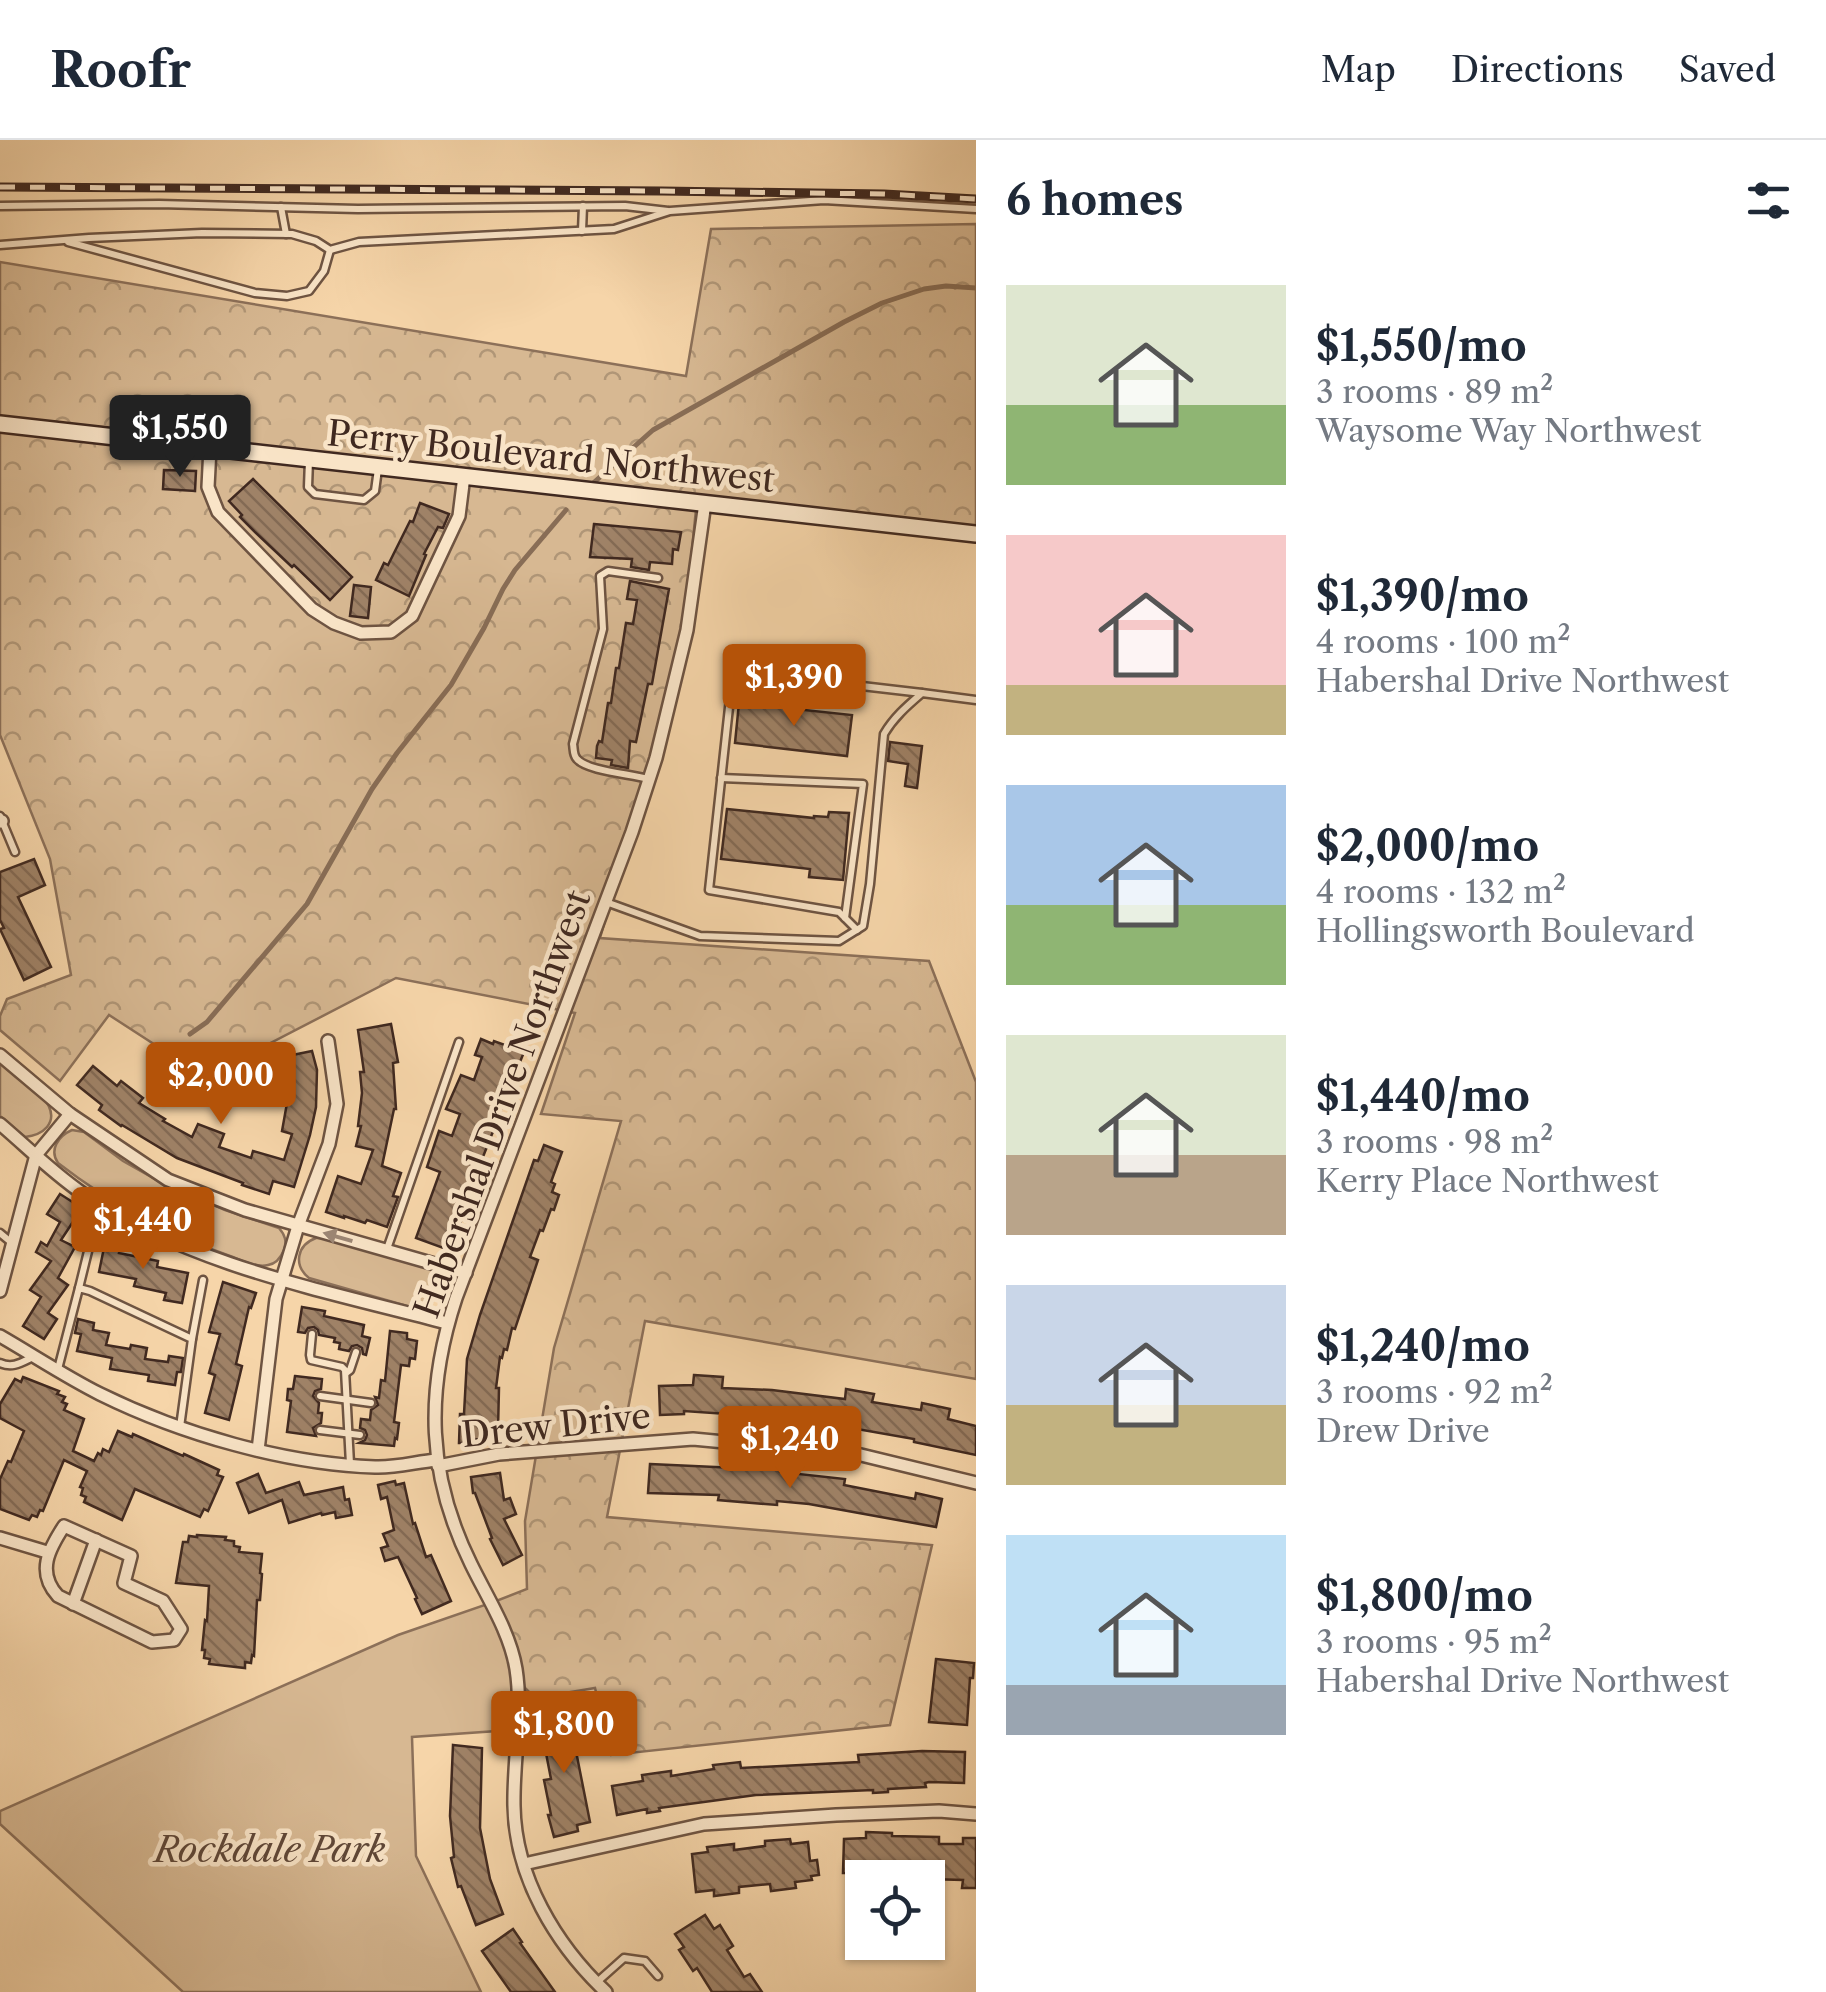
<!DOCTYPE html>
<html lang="en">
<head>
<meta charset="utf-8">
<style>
	:root { --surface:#fff; --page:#f2f2f3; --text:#1f2937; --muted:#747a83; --line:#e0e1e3; --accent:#b45309 }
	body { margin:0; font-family:"Libre Caslon Text",serif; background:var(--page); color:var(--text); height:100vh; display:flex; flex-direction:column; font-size:38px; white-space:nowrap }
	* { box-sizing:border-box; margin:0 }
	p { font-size:32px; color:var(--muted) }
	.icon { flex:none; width:55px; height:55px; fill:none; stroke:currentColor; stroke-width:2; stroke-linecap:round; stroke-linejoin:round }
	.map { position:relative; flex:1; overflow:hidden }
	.panel { display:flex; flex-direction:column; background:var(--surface); width:850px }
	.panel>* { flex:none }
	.tools { position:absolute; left:845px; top:1720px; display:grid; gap:20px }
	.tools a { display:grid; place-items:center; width:100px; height:100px; border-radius:0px; background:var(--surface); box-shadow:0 2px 8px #0004; font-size:50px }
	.price { position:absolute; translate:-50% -85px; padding:0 22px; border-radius:10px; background:var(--accent); color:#fff; font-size:32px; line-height:65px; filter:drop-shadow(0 2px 5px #0008) }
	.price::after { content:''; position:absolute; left:50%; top:60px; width:30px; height:22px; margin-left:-15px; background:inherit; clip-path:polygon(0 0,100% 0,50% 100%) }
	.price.on { background:#222; color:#fff }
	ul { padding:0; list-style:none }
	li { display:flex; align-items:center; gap:30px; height:250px; padding:0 30px }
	li span { display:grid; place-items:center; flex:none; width:280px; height:200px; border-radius:0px; color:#555 }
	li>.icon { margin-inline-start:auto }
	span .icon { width:120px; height:120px; fill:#fffc; stroke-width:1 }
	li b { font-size:42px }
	h2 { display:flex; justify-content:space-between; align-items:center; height:120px; padding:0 30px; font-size:42px }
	header { display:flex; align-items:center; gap:60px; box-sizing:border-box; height:140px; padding:0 50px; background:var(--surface); border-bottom:2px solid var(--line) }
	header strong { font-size:48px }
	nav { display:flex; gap:55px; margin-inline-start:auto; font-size:35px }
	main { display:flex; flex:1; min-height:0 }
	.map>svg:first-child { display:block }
	.green { fill:#d7b892; stroke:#8c7059; stroke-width:2.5 }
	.forest { fill:url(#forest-crowns); stroke:#8c7059; stroke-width:2.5 }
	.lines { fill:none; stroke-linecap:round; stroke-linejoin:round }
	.stream { stroke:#886d56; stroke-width:5 }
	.building { fill:url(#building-back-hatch); stroke:#402920; stroke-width:2.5 }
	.lane-casing { stroke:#6e5442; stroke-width:11 }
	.street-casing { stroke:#6e5442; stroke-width:16 }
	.secondary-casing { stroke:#402920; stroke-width:20 }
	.lane { stroke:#f9e4c7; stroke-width:6 }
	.street { stroke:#f9e4c7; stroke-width:11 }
	.secondary { stroke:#f9e4c7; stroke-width:15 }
	.rail-casing { stroke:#402920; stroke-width:9 }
	.rail { stroke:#f9e4c7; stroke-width:5; stroke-dasharray:15; stroke-linecap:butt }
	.oneway { fill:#9c8674 }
	.labels { text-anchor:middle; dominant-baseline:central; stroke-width:9; stroke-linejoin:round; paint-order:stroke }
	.street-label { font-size:35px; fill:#402920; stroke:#f9e4c7 }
	.park-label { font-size:35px; font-style:italic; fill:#5e4637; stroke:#f9e4c7 }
</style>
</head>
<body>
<header>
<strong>Roofr</strong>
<nav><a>Map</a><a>Directions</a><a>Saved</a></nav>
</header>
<main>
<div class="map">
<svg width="976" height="1852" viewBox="0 0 976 1852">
	<defs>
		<pattern id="forest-crowns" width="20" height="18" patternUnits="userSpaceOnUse" patternTransform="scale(2.5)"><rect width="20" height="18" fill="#d7b892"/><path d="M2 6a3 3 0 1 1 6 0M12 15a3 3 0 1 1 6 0" fill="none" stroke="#b09677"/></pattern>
		<pattern id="building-back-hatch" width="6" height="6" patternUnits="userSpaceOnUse" patternTransform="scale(2.5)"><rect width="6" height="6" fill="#9f8267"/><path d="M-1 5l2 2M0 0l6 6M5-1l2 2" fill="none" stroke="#836a54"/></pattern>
	</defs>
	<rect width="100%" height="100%" fill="#f6d5a9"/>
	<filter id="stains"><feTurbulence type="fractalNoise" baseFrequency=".002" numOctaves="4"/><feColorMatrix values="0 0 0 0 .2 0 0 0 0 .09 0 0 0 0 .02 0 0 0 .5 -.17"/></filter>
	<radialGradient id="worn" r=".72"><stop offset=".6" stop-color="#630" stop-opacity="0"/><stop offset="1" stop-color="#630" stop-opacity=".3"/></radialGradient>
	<g class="green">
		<path d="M0,921C16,934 66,964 47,987C41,994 34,996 25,997L0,976Z"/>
		<path d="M72,990L84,992L123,1021L160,1042L225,1070L279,1088C285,1095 287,1101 284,1110C281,1117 276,1124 268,1125C256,1128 241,1120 230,1116C167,1094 111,1064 58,1023C49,1010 58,996 72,990Z"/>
		<path d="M316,1098H324L433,1130C445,1147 436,1169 414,1168L309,1138C293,1125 297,1105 316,1098Z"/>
		<polygon points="496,1461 518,1541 535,1558 497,1591 412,1597 416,1716 481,1852 183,1852 0,1684 0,1671 398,1495"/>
	</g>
	<polygon class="forest" points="976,84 976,395 696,369 681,521 600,798 929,821 976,942 976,1239 645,1181 607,1377 932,1405 890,1585 611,1615 595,1548 535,1558 518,1541 496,1461 527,1449 525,1381 554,1208 621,981 541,974 575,873 396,838 261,908 234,956 109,875 60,941 0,890 0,876 7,859 71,835 50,719 0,595 0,122 686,236 711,89"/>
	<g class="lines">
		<g class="stream">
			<polyline points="591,345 653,290 844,182 882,163 924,149 946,146 976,148"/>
			<polyline points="190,894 207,882 307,764 372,649 397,613 451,545 484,488 503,449 515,430 566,370"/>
		</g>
	</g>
	<g class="building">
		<polygon points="164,330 196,331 195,351 163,349"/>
		<polygon points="253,339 352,437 330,460 294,425 292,427 255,392 240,377 242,375 229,361"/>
		<polygon points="420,363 449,374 443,388 438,387 424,414 426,415 409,456 376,440 384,423 388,425 410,381 413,382"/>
		<polygon points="594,384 681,392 678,410 673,409 672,424 650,422 649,430 631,427 632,419 590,417"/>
		<polygon points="630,441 669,449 652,544 648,544 636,602 630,601 628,628 611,625 612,620 596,618 597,606 599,601 602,602 608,563 611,563 616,528 619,528 626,483 633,484 637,460 627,459"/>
		<polygon points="354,445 371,447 368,478 350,476"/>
		<polygon points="739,563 852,575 847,616 735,603"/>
		<polygon points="890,602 922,606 917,648 905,646 908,624 888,621"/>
		<polygon points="727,669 814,678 814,676 828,677 829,672 849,673 843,740 809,737 810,729 721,719"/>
		<polygon points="34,719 45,745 18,757 51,827 24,840 0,789 4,788 0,780 0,732"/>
		<polygon points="391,884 398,922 393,923 396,969 394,969 382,1026 401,1033 393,1056 398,1057 387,1087 367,1080 365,1083 344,1076 344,1078 326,1072 338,1036 361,1044 373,1010 356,1006 361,986 358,986 362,953 360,932 364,932 358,890"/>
		<polygon points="481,899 493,904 494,901 524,912 500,972 502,973 496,990 494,989 471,1047 473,1047 460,1084 456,1083 446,1109 416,1098 440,1032 427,1027 439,991 452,996 460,974 446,969 461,935 474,940 482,917 475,915"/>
		<polygon points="312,911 317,930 316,967 310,995 294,1047 273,1041 269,1054 242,1045 243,1043 177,1018 122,985 121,986 99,970 102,965 77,945 93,926 117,946 121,941 143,958 139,963 165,979 163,981 192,997 198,984 224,994 219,1007 251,1018 253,1011 284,1020 292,994 282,991 287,963 283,963 283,941 278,918"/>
		<polygon points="544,1005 562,1012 551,1042 555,1044 552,1052 559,1055 554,1070 551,1069 543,1091 540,1090 530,1117 538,1120 515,1189 512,1188 507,1210 504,1209 502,1218 500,1217 496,1248 499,1248 498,1290 489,1290 489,1300 475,1299 475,1303 459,1303 460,1274 464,1274 467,1219 480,1175 534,1020 538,1021"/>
		<polygon points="60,1054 82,1068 61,1100 75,1107 58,1138 68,1145 48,1173 57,1179 44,1199 23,1186 41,1157 30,1150 51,1121 36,1112 41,1102 47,1106 60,1082 47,1074"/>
		<polygon points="106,1098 122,1102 119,1113 158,1121 157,1127 188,1133 182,1163 164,1160 166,1153 134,1146 136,1139 99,1132"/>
		<polygon points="223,1142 256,1153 251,1168 249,1167 236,1224 242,1226 229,1280 205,1273 215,1235 209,1233 220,1194 209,1192"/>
		<polygon points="302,1167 325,1171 324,1176 364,1185 362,1196 370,1198 366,1215 363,1214 362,1208 357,1205 352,1206 349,1211 339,1209 340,1203 334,1202 335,1198 319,1195 318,1190 314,1187 308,1188 305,1193 298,1192"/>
		<polygon points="78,1179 94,1183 93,1190 109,1193 106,1205 130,1209 131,1205 147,1208 145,1219 168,1222 169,1216 183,1218 181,1232 177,1232 175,1245 148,1241 149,1235 110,1229 112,1218 77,1211 81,1194 75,1193"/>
		<polygon points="390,1191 407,1193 407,1199 417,1201 415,1219 410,1218 409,1226 401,1225 394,1282 399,1283 397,1299 395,1298 394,1306 359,1303 365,1300 367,1295 365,1290 360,1288 361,1279 370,1280 371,1270 378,1265 375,1257 379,1258 381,1240 385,1241"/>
		<polygon points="694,1235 723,1237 722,1248 772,1250 845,1259 846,1249 874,1254 872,1262 921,1270 922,1263 950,1269 948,1279 976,1286 976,1315 914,1302 914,1299 840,1286 841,1282 684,1271 684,1274 660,1275 659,1246 693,1245"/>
		<polygon points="295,1236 322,1239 321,1249 315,1251 313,1256 319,1263 318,1273 322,1273 321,1283 313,1288 316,1296 287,1292 291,1261 287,1260 288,1249 293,1249"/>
		<polygon points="23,1237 59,1251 57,1254 65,1257 62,1262 67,1264 64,1270 84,1279 73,1311 94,1321 98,1313 101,1315 103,1309 109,1312 118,1291 132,1297 133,1294 183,1316 184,1314 219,1330 217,1335 223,1337 208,1371 204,1369 200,1377 135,1349 122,1380 84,1362 86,1357 81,1355 83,1348 80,1347 87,1331 64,1320 43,1371 40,1370 37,1377 32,1375 29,1380 0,1369 0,1339 8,1321 11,1322 24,1291 0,1278 0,1264 15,1239 21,1242"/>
		<polygon points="650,1324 780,1330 780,1332 845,1339 844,1345 915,1359 916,1353 942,1359 936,1387 809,1364 777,1361 777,1365 718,1360 719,1355 648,1353"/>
		<polygon points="500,1333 504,1360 510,1358 516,1374 504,1379 522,1415 503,1425 490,1399 492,1398 475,1353 473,1353 471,1337"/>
		<polygon points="258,1334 266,1353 299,1342 304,1355 343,1347 345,1360 349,1359 352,1375 336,1378 335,1372 322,1375 321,1373 289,1383 282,1360 249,1373 237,1343"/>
		<polygon points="395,1341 396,1345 404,1343 413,1384 415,1383 426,1417 431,1415 451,1461 422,1474 415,1459 417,1458 398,1417 385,1421 381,1408 388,1406 383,1394 394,1390 387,1357 381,1359 378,1345"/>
		<polygon points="197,1395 226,1397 225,1400 234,1401 234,1406 240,1407 239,1412 262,1414 260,1433 262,1434 260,1460 257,1460 254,1516 252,1515 251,1523 245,1522 245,1528 209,1524 210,1519 204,1518 205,1510 202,1510 205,1480 207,1481 209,1446 176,1443 183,1402 188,1402 189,1396 197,1397"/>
		<polygon points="936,1519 974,1523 973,1538 970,1538 967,1585 929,1582"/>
		<polygon points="575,1571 578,1595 573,1596 590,1682 577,1685 578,1691 554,1697 548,1675 551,1675 544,1640 551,1639 545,1608 550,1608 545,1575"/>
		<polygon points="453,1605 482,1608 480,1688 490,1739 503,1774 476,1785 461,1746 458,1747 451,1718 454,1717 450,1676"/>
		<polygon points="922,1611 965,1612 964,1643 929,1642 925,1643 926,1647 888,1649 888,1652 873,1653 873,1650 756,1655 659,1668 660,1671 647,1673 647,1669 617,1675 612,1646 643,1641 642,1635 671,1631 671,1636 714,1629 713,1625 740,1622 741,1628 859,1622 858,1615"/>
		<polygon points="866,1692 892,1693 892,1696 939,1697 939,1704 963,1704 963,1698 976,1698 976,1748 962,1748 963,1740 928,1739 928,1738 866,1738 857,1736 857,1733 843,1733 844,1699 866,1698"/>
		<polygon points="790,1699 791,1704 808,1702 810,1721 817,1720 819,1735 811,1736 812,1740 795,1742 796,1748 771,1751 770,1744 739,1747 739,1753 714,1756 714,1750 696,1752 692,1714 708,1712 707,1707 734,1704 734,1710 765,1706 765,1701"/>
		<polygon points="705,1775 714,1789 720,1785 733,1806 727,1810 744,1837 750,1834 762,1852 712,1852 697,1828 693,1831 679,1810 684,1807 675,1794"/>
		<polygon points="513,1789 522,1802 520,1803 555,1852 511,1852 482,1811"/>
	</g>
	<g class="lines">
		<defs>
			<g id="lane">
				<polyline points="0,66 159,64 358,69 625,66 668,71"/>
				<polyline points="281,67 286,94"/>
				<polyline points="582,91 583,66"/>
				<polyline points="68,102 255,153 287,156 309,151 324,131 330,110"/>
				<polyline points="0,105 89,98 202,93 292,94 316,101 330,110 359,102 614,89 670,71 824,60 976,69"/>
				<polyline points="309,320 308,347 315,354 364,360 375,351 378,329"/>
				<polyline points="721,638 863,644 845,778"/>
				<path d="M648,639C632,634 587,631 577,619C573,615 574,609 573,604L603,489L600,436L608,431L658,438"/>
				<polyline points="0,676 15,712"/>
				<path d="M606,762L700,796L839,801L863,786L870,744L884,594C894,577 907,566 922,553L976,560"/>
				<polyline points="857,790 839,772 709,750 733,531 922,553"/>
				<polyline points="0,1093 12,1103"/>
				<polyline points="387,1109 459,902"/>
				<polyline points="79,1148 94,1087"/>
				<polyline points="312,1194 310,1215 311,1220 342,1227 345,1230 350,1324"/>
				<polyline points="192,1199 203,1140"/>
				<path d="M0,1223C13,1229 22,1222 35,1216"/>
				<polyline points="58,1229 79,1148 90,1151 192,1199 180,1287"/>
				<polyline points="346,1233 350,1230 356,1212"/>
				<polyline points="320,1256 371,1263"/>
				<polyline points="320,1290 360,1295"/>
				<polyline points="596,1843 624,1818 645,1821 658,1836"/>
			</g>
			<g id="street">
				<polyline points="210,308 208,347 218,372 312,469 334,483 361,493 391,492 412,476 459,376 464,336"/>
				<polyline points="0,682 2,681"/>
				<polyline points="0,915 70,974 168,1040 245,1070 466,1133"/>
				<path d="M0,984C27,1007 53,1033 82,1053C192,1126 322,1150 447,1183"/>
				<polyline points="0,1151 36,1015 70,974"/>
				<path d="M0,1196C33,1215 66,1237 100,1254C181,1294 285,1324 375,1327C395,1328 416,1322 436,1320"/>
				<polyline points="258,1310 276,1159 298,1086 329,1004 337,964 328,901"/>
				<polyline points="438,1326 499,1314 693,1299 861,1315 976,1343"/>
				<path d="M64,1386L131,1416L124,1443L163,1461L181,1489L174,1500L152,1502L58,1456C36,1432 49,1409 64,1386Z"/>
				<polyline points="0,1398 47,1412"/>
				<polyline points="73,1464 96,1400"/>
				<polyline points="524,1724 704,1684 836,1675 939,1671 976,1674"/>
				<path d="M606,1852C556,1805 515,1737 514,1666C513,1621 523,1574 516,1529C510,1492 487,1457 471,1424C427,1335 425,1252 456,1158L632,692L656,618L687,490L705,363"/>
			</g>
			<polyline id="secondary" points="0,284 976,394"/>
		</defs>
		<use href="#lane" class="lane-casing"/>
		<use href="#street" class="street-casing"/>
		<use href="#secondary" class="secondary-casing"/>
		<use href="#lane" class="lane"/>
		<use href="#street" class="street"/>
		<use href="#secondary" class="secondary"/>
		<defs>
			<polyline id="rail" points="0,47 662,51 884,54 976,59"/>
		</defs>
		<use href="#rail" class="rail-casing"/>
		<use href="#rail" class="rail"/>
	</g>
	<defs><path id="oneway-solid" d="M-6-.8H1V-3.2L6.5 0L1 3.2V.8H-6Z" transform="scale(2.5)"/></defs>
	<use class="oneway" href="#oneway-solid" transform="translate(338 1097) rotate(-164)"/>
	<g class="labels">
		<g class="street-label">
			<text transform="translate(551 316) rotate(6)">Perry Boulevard Northwest</text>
			<text transform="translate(502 964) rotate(-70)">Habershal Drive Northwest</text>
			<text transform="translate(556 1285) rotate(-6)">Drew Drive</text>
		</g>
		<g class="park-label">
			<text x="270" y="1709">Rockdale Park</text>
		</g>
	</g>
	<rect width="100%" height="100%" filter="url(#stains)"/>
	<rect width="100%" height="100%" fill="url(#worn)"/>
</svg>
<div class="tools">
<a><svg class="icon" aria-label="locate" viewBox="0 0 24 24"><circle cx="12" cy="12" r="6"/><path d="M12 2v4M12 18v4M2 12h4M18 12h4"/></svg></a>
</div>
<b class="price on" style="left:180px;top:340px">$1,550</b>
<b class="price" style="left:794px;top:589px">$1,390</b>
<b class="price" style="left:221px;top:987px">$2,000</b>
<b class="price" style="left:143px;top:1132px">$1,440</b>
<b class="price" style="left:790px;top:1351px">$1,240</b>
<b class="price" style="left:564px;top:1636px">$1,800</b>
</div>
<section class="panel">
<h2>6 homes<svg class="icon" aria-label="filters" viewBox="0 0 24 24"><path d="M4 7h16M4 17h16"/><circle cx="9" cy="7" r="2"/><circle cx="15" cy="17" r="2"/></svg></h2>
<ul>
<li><span style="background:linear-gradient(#dfe7d0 60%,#8fb573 0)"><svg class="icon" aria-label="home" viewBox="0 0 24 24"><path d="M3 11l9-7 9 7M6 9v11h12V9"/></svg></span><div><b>$1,550/mo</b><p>3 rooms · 89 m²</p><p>Waysome Way Northwest</p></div></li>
<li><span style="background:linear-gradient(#f6c9c9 75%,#c2b280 0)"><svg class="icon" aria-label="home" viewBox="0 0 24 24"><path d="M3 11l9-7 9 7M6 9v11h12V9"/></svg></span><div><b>$1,390/mo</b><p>4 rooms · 100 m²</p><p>Habershal Drive Northwest</p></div></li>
<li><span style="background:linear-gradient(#a9c7e8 60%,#8fb573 0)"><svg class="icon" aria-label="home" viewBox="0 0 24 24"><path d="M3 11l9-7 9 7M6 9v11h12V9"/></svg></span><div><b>$2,000/mo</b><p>4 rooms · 132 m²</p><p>Hollingsworth Boulevard</p></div></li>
<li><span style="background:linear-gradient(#dfe7d0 60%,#b9a48a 0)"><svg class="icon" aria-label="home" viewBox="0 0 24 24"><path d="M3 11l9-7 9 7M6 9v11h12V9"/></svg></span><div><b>$1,440/mo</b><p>3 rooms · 98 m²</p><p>Kerry Place Northwest</p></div></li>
<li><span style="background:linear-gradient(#c9d6e8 60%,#c2b280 0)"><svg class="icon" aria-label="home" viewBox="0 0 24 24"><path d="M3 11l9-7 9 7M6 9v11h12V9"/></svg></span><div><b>$1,240/mo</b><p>3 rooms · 92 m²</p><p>Drew Drive</p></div></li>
<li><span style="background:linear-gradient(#bfe0f5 75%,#9aa5b1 0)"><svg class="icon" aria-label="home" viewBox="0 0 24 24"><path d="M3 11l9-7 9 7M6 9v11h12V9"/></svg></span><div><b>$1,800/mo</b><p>3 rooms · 95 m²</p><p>Habershal Drive Northwest</p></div></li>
</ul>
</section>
</main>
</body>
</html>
